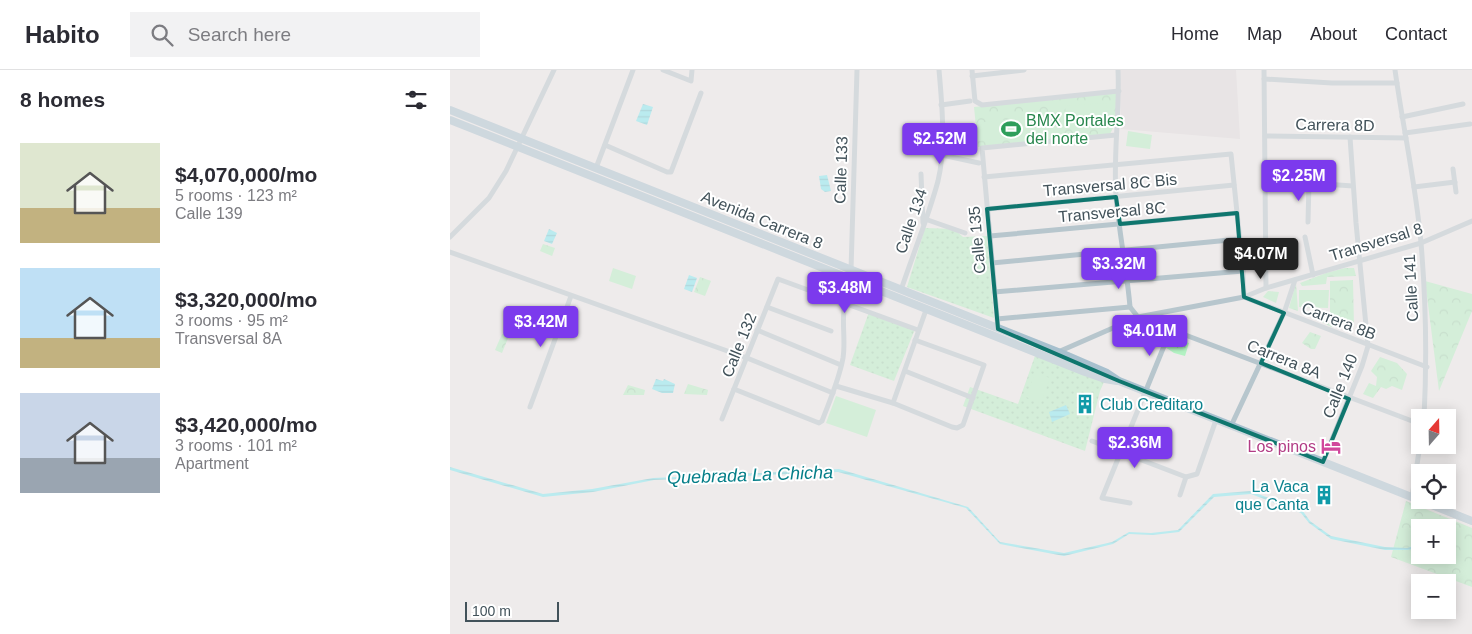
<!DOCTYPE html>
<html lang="en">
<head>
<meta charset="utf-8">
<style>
	:root { --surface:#fff; --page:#f2f2f3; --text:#2b2b33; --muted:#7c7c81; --line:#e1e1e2; --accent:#7c3aed }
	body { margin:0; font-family:Helvetica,sans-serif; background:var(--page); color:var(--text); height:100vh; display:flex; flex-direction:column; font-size:19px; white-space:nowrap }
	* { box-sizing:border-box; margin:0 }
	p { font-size:16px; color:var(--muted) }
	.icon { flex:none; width:28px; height:28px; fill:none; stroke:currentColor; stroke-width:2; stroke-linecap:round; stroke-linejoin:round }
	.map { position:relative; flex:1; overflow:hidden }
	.drawer { display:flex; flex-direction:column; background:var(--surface); width:450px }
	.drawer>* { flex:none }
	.needle { width:32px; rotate:20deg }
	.tools { position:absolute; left:961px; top:339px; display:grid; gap:10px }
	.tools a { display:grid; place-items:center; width:45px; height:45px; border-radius:0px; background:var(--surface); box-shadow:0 2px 12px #0003; font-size:25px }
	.scale { position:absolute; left:15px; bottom:12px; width:94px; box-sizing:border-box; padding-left:5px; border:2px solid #42525a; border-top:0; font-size:14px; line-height:18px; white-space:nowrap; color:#42525a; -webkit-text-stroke:4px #fff; paint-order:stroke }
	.price { position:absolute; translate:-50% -42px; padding:0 11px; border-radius:5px; background:var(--accent); color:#fff; font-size:16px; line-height:32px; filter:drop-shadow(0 1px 2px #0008) }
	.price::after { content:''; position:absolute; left:50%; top:30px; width:15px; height:11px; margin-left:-8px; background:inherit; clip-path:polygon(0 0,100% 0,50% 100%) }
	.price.selected { background:#222; color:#fff }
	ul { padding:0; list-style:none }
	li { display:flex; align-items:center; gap:15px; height:125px; padding:0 20px }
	li span { display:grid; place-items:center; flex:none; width:140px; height:100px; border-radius:0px; color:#555 }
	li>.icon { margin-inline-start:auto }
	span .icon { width:60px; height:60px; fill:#fffc; stroke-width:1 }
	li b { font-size:21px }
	h2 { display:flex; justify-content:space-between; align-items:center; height:60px; padding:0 20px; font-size:21px }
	header { display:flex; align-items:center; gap:30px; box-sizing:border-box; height:70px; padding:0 25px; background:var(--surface); border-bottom:1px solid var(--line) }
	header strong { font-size:24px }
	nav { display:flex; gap:28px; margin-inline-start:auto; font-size:18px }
	.search { width:350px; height:45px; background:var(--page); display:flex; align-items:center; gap:12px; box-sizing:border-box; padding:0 18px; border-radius:0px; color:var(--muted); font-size:19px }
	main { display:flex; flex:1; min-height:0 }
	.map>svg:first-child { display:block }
	.education { fill:#dfdbdd }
	.grass { fill:url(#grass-dots) }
	.forest { fill:url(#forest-crowns); fill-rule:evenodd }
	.pitch { fill:#b3f2c3 }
	.water { fill:url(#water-rules) }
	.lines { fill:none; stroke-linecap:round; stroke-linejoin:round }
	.street { stroke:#b7c6cd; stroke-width:5 }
	.primary { stroke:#a7c0ce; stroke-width:8 }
	.marked { fill:none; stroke:#0f766e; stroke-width:4; stroke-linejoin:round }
	.labels { text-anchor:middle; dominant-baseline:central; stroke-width:4; stroke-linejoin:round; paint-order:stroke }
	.leisure-label { font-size:16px; fill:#27864d; stroke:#fff; text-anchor:start }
	.street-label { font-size:16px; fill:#42525a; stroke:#fff }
	.culture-label { font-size:16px; fill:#0d838f; stroke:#fff; text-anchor:start }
	.hotel-label { font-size:16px; fill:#b23c85; stroke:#fff; text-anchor:end }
	.water-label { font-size:18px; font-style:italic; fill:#047e88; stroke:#fff }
</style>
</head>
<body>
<header>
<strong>Habito</strong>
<div class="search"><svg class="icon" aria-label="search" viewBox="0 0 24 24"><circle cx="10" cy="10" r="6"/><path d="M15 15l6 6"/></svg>Search here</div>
<nav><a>Home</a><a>Map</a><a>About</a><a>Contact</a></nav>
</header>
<main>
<section class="drawer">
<h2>8 homes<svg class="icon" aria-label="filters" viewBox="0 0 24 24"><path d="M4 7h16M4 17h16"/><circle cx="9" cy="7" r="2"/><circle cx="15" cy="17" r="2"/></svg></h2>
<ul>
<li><span style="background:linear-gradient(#dfe7d0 65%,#c2b280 0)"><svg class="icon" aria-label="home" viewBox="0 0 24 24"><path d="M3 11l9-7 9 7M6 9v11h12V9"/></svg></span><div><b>$4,070,000/mo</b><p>5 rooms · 123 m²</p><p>Calle 139</p></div></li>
<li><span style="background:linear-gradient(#bfe0f5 70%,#c2b280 0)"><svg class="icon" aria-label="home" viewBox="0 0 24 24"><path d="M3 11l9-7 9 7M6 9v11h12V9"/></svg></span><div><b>$3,320,000/mo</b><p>3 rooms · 95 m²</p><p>Transversal 8A</p></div></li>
<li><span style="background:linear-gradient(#c9d6e8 65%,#9aa5b1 0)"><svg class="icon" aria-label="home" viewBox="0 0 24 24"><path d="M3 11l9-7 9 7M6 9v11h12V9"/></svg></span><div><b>$3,420,000/mo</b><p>3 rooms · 101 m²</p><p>Apartment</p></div></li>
</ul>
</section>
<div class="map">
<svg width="1022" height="564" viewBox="0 0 1022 564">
	<defs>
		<pattern id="grass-dots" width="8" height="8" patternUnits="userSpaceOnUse" patternTransform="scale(1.25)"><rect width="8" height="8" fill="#b3f2c3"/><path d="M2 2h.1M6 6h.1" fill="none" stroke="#9bd1aa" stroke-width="1.8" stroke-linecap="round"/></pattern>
		<pattern id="forest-crowns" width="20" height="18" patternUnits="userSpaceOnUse" patternTransform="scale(1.25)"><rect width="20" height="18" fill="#b3f2c3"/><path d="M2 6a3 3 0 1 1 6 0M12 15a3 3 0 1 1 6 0" fill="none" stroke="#9bd1aa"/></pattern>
		<pattern id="water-rules" width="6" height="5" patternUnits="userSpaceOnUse" patternTransform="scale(1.25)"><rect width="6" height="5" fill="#7bebf4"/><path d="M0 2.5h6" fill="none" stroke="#66c1c9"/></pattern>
	</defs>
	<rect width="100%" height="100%" fill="#eeebeb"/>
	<polygon class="education" points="670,0 786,0 790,69 671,59"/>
	<g class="grass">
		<polygon points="475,158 504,159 513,167 537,166 544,248 457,217"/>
		<polygon points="419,242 465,259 444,311 400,295"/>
		<polygon points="586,283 655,310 650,321 635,381 513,336 520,317 568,334"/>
	</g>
	<g class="forest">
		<polygon points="668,22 666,52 660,64 528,77 524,37"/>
		<polygon points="93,174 105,178 102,186 90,181"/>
		<polygon points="895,198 904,198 906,206 877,207 876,214 852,216 850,213 876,203"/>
		<polygon points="250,207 261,211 255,226 244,222"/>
		<polygon points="903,210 904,257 881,257 852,241 873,241 880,256 880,211"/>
		<polygon points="975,211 1022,224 1022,241 989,321"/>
		<polygon points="846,213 848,241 839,238"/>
		<polygon points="818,221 829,222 826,233 813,227"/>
		<polygon points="860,262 871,266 865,279 861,279 852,273"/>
		<polygon points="52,264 59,266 52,283 45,280"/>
		<polygon points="724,269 739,273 735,286 724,283 715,277 718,271"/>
		<polygon points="930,287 947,293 957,304 952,320 942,316 936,319 931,317 923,328 913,324 919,313 926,316 927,307 921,301"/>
		<polygon points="238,314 258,320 257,325 234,324"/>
		<polygon points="178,315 195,320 194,325 173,325"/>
		<path d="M956,431L1022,458V517L941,487ZM970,458H998V485H970Z"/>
	</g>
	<g class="pitch">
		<polygon points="656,33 658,56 617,59 615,36"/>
		<polygon points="585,46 594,51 595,64 528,71 526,53"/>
		<polygon points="678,61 702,65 700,79 676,76"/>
		<polygon points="163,198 186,206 182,219 159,211"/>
		<polygon points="849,220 879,220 878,238 849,237"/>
		<polygon points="585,303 600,308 591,333 576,327"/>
		<polygon points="386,326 426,340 417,367 376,353"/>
	</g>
	<g class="water">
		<polygon points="193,34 203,37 197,55 186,51"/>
		<polygon points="377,105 381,121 375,122 371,119 369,106"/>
		<polygon points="99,159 107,163 102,174 94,171"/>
		<polygon points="239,205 247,208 242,222 234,219"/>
		<polygon points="206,309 213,311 214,309 225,314 223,323 212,323 202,319"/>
		<polygon points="616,335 620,344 602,352 599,342"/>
		<polygon points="0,397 93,424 142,419 203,408 389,399 518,437 550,472 614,483 662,472 679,462 701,463 728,460 763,424 800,421 852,440 860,451 881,466 935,477 957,478 970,474 970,477 958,480 935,480 881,469 859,453 851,443 801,424 764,427 729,462 703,465 679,464 663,474 614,486 550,474 516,438 388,402 204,410 143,422 93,427 0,400"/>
	</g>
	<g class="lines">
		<g class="street">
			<polyline points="213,0 241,11 242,0"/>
			<polyline points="522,0 525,31 532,35 669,21"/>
			<path d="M668,0C670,42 663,84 666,126C669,163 677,200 680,237L688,247L970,354"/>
			<polyline points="814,0 816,218"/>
			<path d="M945,0C953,58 966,115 971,173C976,231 977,289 974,348"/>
			<polyline points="522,6 574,0"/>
			<polyline points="814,9 882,13 947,13"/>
			<polyline points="491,35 520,31"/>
			<polyline points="952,47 1013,34"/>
			<polyline points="955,63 1020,54"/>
			<polyline points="815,66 956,68"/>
			<polyline points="457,74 492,85 529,93"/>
			<polyline points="155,75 217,102 221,102 251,23"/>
			<polyline points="146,98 183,0"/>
			<polyline points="1003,99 1006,122"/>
			<polyline points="471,104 473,153"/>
			<polyline points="534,107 781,84 793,201 794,227 977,297"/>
			<polyline points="815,110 903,116"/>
			<polyline points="964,117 1005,112"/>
			<polyline points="537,139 784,115"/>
			<polyline points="475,149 515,163"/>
			<polyline points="858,152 859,113"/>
			<polyline points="540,166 787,143"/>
			<polyline points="0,167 39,128 56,101 104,0"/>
			<polyline points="855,167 863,205"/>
			<polyline points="0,182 297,288 383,323"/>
			<polyline points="542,193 790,169"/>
			<polyline points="401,200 407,0"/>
			<path d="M451,220C463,184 478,148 488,111C496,78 492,33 489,0"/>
			<polyline points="544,222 793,201"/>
			<polyline points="317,237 381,261"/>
			<polyline points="547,249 680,237"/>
			<polyline points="548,259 532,78 666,65"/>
			<polyline points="307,260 391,295"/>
			<polyline points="608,282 688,247 794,227 816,218 971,173 1022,151"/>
			<polyline points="455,301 523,328"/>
			<polyline points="386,316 443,333 502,357 507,358 513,355 534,295 465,270"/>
			<path d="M284,319L369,353L372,351C380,330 389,310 393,288C396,269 391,251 395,233"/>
			<polyline points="443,333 476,240"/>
			<polyline points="80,337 121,226"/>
			<polyline points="272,349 328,209 468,260"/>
			<polyline points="781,356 834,243 845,210"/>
			<polyline points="642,371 736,407"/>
			<polyline points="873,392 912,296 918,276 906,153 900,67"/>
			<polyline points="730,425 736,407 747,404 766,350"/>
			<polyline points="962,427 970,375"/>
			<polyline points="680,433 652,428 721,259"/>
		</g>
		<g class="primary">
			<polyline points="0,40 613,284 657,303 669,311 1022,451"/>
			<polyline points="0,50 635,302 655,309 667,311"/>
		</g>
	</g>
	<path d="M0 0H1022V564H0ZM666,127L670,154L787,143L794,227L834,243L811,293L899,329L873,392L669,311L548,259L537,139Z" fill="#eeebeb" fill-opacity=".55" fill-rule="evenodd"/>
	<path class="marked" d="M666,127L670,154L787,143L794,227L834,243L811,293L899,329L873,392L669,311L548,259L537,139Z"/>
	<defs>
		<symbol id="stadium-bare" viewBox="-9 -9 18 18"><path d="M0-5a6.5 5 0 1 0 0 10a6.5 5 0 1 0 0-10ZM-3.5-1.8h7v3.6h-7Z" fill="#2e9e5b" stroke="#fff" stroke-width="2.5" paint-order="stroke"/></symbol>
		<symbol id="building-bare" viewBox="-9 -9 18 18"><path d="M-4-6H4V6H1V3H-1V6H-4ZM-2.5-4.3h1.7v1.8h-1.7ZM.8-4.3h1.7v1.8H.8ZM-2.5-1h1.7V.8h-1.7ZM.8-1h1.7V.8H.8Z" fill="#0f9aa8" stroke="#fff" stroke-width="2.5" paint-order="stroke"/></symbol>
		<symbol id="hotel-bare" viewBox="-9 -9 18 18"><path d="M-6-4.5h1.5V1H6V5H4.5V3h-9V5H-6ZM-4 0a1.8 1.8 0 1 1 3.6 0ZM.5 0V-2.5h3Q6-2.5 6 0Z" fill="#d1479c" stroke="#fff" stroke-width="2.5" paint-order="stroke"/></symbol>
	</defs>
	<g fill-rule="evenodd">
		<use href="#stadium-bare" x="547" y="45" width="28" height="28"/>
		<use href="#building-bare" x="621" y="320" width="28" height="28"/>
		<use href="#hotel-bare" x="867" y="362" width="28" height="28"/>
		<use href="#building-bare" x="860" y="411" width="28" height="28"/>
	</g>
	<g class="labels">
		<g class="leisure-label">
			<text x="576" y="50">BMX Portales<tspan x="576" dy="18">del norte</tspan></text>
		</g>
		<g class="street-label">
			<text transform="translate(885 55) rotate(1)">Carrera 8D</text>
			<text transform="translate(391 100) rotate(-88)">Calle 133</text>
			<text transform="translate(660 115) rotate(-5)">Transversal 8C Bis</text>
			<text transform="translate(662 142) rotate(-5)">Transversal 8C</text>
			<text transform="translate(312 150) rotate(22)">Avenida Carrera 8</text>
			<text transform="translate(461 151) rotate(-71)">Calle 134</text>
			<text transform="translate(527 170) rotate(-95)">Calle 135</text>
			<text transform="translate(926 172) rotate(-17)">Transversal 8</text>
			<text transform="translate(961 218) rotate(-93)">Calle 141</text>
			<text transform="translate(889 251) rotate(21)">Carrera 8B</text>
			<text transform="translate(289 275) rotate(-68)">Calle 132</text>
			<text transform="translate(834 289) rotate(22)">Carrera 8A</text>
			<text transform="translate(890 316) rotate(-68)">Calle 140</text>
		</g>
		<g class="culture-label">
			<text x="650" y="334">Club Creditaro</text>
			<text x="859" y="416" text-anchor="end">La Vaca<tspan x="859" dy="18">que Canta</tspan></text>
		</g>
		<g class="hotel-label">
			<text x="866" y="376">Los pinos</text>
		</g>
		<g class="water-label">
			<text transform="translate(300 405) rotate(-2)">Quebrada La Chicha</text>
		</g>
	</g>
</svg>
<div class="tools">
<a><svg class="needle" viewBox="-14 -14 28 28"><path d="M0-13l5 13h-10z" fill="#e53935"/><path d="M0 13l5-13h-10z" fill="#7c7c81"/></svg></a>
<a><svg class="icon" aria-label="locate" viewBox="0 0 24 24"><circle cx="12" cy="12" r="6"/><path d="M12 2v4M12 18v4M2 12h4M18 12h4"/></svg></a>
<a>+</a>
<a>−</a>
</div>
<div class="scale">100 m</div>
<b class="price" style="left:490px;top:95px">$2.52M</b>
<b class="price" style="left:849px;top:132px">$2.25M</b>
<b class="price selected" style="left:811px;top:210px">$4.07M</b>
<b class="price" style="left:669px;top:220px">$3.32M</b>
<b class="price" style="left:395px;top:244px">$3.48M</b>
<b class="price" style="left:91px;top:278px">$3.42M</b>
<b class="price" style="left:700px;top:287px">$4.01M</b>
<b class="price" style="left:685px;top:399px">$2.36M</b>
</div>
</main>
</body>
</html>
